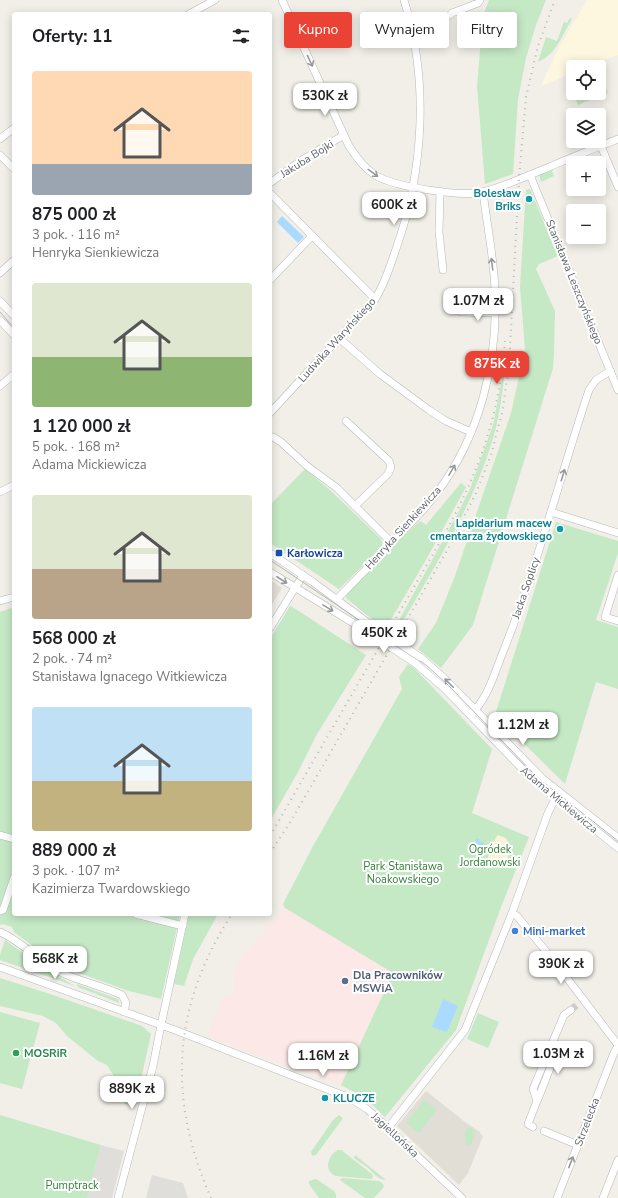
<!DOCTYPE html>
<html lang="pl">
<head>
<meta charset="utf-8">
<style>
	:root { --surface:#fff; --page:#f6f6f6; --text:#202124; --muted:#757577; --accent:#ea4335 }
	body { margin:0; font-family:"Nunito Sans",sans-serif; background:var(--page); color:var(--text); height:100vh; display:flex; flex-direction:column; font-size:15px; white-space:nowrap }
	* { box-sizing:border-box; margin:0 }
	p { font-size:13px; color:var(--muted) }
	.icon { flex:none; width:22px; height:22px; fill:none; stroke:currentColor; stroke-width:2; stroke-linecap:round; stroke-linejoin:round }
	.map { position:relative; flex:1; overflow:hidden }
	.details { position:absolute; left:12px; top:12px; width:260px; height:904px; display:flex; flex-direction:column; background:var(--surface); border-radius:4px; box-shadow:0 2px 10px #0003 }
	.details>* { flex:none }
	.top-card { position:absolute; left:284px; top:12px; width:274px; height:36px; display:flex; gap:8px }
	.buttons { position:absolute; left:566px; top:60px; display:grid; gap:8px }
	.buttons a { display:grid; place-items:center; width:40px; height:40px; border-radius:4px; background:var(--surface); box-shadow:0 2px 10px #0003; font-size:20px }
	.price { position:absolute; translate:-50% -34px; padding:0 9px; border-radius:8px; background:#fff; color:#222; font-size:13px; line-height:26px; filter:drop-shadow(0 1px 2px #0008) }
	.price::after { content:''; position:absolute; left:50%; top:24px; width:12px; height:9px; margin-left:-6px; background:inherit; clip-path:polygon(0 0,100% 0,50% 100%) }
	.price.selected { background:var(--accent); color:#fff }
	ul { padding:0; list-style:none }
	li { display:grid; align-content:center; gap:8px; height:212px; padding:0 20px }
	li span { display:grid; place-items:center; height:124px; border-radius:4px; color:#555 }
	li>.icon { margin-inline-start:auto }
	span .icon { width:72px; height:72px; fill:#fffc; stroke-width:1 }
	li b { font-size:17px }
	h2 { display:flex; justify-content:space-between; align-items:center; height:48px; padding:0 20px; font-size:17px }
	.chip { padding:0 14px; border-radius:4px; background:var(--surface); box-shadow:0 2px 10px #0003; font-size:14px; line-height:36px }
	.chip.selected { background:var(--accent); color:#fff }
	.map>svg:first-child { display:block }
	.commercial { fill:#fef7e0 }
	.industrial { fill:#e0deda }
	.education { fill:#e1ded6 }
	.medical { fill:#fce8e6 }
	.green { fill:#c5e8c5 }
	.sand { fill:#fbf3d9 }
	.water { fill:#aadaff }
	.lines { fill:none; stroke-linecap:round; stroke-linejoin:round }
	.minor-tunnel { stroke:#ccccc8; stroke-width:7; stroke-dasharray:7 3.5; stroke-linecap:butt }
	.minor-casing { stroke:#b5b8bc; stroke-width:8 }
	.minor { stroke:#fff; stroke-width:7 }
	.tram { stroke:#b6b7b8; stroke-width:1 }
	.rail { stroke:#b6b7b8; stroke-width:2; stroke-dasharray:1 5; stroke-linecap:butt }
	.minor-bridge-casing { stroke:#b5b8bc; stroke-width:8; stroke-linecap:butt }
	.minor-bridge { stroke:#fff; stroke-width:7 }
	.oneway { stroke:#979a9d }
	.culture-dot { fill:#0f9aa8; stroke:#fff; stroke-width:1.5 }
	.transit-dot { fill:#1a4fb4; stroke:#fff; stroke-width:1.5 }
	.shop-dot { fill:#3f7fe0; stroke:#fff; stroke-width:1.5 }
	.service-dot { fill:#5c6f8a; stroke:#fff; stroke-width:1.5 }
	.leisure-dot { fill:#2e9e5b; stroke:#fff; stroke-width:1.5 }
	.labels { text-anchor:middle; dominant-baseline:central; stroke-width:4; stroke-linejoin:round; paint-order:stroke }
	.street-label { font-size:11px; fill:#5f6368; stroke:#fff }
	.culture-label { font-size:11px; font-weight:bold; fill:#0d838f; stroke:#fff; text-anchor:end }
	.transit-label { font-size:11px; font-weight:bold; fill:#164399; stroke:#fff; text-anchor:start }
	.park-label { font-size:11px; fill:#348238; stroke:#fff }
	.shop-label { font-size:11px; font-weight:bold; fill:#366cbe; stroke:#fff; text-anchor:start }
	.service-label { font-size:11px; font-weight:bold; fill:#4e5e75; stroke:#fff; text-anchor:start }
	.leisure-label { font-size:11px; font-weight:bold; fill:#27864d; stroke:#fff; text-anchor:start }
</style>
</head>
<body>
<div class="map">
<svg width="618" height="1198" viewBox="0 0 618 1198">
	<rect width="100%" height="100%" fill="#f1efe8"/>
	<polygon class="commercial" points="587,0 618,0 618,55 587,67 573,67 573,73 541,86 558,49"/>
	<g class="industrial">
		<polygon points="101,1145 124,1151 112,1198 87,1198"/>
		<polygon points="152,1175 183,1183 188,1198 146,1198"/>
	</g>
	<g class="education">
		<polygon points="270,580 282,588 270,608"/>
		<polygon points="426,1091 465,1122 480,1132 480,1133 483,1136 468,1173 459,1185 397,1126"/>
	</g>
	<polygon class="medical" points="285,908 393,973 341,1085 208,1037 212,1023 227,995 233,997 236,964"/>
	<g class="green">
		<polygon points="489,0 546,0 536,25 526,58 518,99 513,174 485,184 477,86 483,16"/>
		<path d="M570,18L572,19C562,35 556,55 538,62L546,37L557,41L564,22L567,23Z"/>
		<polygon points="599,72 608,93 578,105 567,79 573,77 573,93 599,93"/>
		<polygon points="553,169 552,171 554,176 541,182 539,174"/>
		<polygon points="530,189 558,256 539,264 536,269 555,311 554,353 553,368 473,625 441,668 418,649 436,623 455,576 511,413 525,350 520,286 526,190"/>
		<path d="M507,353C503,387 500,422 488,454C466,518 429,576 395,635L392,633L458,513L470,489L493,425Z"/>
		<polygon points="305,469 331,491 382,540 382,547 339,589 270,543 270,516 272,513 270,511 270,505"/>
		<polygon points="461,483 466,487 427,558 386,628 368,616 346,598 346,594 384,554 420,521 426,525"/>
		<polygon points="556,522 618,541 618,553 596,620 618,627 618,689 596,682 565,784 495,715"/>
		<polygon points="290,606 291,606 366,655 317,734 298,772 270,821 270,639"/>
		<polygon points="14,607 14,914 180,914 161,999 129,991 68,969 51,959 14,932 12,927 3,924 0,925 0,612"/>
		<polygon points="408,664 414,668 492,749 472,813 529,837 501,907 456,1030 385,1117 365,1098 341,1085 393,973 285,908 283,904 312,848 402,689 399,677"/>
		<polygon points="189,914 218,914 193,959 184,986 174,984"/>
		<polygon points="5,940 44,968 75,986 0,960 0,955"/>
		<polygon points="0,978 53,995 142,1026 151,1034 135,1106 124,1104 126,1095 107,1065 98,1061 67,1036 56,1023 43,1016 0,1006"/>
		<polygon points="77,984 118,999 119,1003 78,987"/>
		<polygon points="0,1012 40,1023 22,1089 0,1083"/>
		<polygon points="478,1013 499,1022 488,1048 467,1039"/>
		<polygon points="424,1100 437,1110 419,1133 406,1123"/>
		<polygon points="0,1115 101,1145 87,1198 0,1198"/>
		<polygon points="339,1115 343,1118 316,1155 312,1156 311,1152 333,1120"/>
		<polygon points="468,1127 476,1131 470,1146 466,1144 465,1133"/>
		<path d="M338,1150H342L345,1153L373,1175L372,1179L336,1176C323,1171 328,1155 338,1150Z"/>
		<path d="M355,1155L386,1180C377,1180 372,1171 367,1167C364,1165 358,1161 354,1158Z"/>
		<polygon points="342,1178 379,1181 383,1184 384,1187 374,1198 365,1198 340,1180"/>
		<polygon points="316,1179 334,1191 336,1194 336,1198 319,1198 309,1184 309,1181"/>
	</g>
	<path class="sand" d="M498,835L506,838L511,848L505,865L499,868C494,867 489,861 488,857L496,837Z"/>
	<g class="water">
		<polygon points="282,216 304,237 298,243 277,222"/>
		<path d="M476,839H479L480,843L483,842C485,847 482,852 478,855L474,848Z"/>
		<polygon points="443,999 458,1006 447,1032 432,1027"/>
	</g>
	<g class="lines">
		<polyline class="minor-tunnel" points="571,1010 578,1004"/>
		<defs>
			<g id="minor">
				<path d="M282,0L349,146C356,157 364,168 375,175C394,187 461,197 482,192C503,187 522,178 542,170C567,159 593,149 618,139"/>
				<polyline points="189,14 215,0"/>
				<polyline points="450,15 452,13 478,3 480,0"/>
				<polyline points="0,139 14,128"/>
				<polyline points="601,146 618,187"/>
				<polyline points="0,155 14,169"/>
				<polyline points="530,175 618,390"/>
				<polyline points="270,183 302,160 344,135"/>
				<polyline points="440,191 439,232 443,270"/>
				<polyline points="270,193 375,299"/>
				<polyline points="0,273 14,260"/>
				<polyline points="270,280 312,236"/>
				<polyline points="0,301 14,316"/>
				<polyline points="461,312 495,313"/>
				<polyline points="0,320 14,335"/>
				<polyline points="339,338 380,374 429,410 446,421 471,432"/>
				<polyline points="0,386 14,374"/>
				<path d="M270,413L375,299C385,284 390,266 396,249C424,170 429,80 404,0"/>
				<polyline points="346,421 389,461 391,467 388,474 355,506"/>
				<polyline points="273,437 281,442 307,466 337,488 392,543"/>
				<polyline points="0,492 14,485"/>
				<polyline points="551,512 618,533"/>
				<polyline points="270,553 313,582 367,622"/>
				<polyline points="270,572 363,629"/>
				<polyline points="618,575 605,617 618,621"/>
				<path d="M337,599C358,578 379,556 400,534C413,521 426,508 436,494C480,436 498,362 495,291C494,258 487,225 483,192"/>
				<polyline points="0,601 14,597"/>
				<polyline points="270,628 303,575"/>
				<polyline points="420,657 444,678 543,779 618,838"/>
				<polyline points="415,663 444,688 532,779 618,848"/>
				<path d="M470,715C488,699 494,674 503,652C537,567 560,477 589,390L596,380L610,371"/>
				<polyline points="0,835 14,839"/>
				<polyline points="0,911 3,910 14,878"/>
				<polyline points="512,913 517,916 554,961 618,1045"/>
				<polyline points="136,914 183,926"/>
				<path d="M0,932C21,941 36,959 56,970C77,981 100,985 122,995L126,1003L124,1012"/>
				<polyline points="0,967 175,1030 350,1098 367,1109 378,1119 462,1198"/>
				<polyline points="538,1099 552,1063 551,1059 547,1056"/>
				<polyline points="533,1127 528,1124 537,1101 533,1089 564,1015 571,1010"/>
				<polyline points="388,1128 465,1030 512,913 548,813 554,801 560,793"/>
				<polyline points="544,1131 578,1145"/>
				<polyline points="118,1198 153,1066 161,1025 185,914"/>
				<polyline points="557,1198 614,1053 618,1046"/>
				<polyline points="603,1198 618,1160"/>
			</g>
		</defs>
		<use href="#minor" class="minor-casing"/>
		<use href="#minor" class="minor"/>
		<g class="tram">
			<polyline points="0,312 14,328"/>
			<polyline points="270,560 426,665 447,684 539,779 618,841"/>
		</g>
		<g class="rail">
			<path d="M270,836L440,542C478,475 499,418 505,341"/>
			<polyline points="270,853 291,821 449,547 476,493 491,455 502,413 509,366 519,179 526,97 538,46 555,0"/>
			<path d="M211,1198C167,1098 172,1006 232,914"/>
		</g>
		<defs>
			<g id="minor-bridge">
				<polyline points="367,622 420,657"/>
				<polyline points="363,629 415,663"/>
			</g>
		</defs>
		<use href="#minor-bridge" class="minor-bridge-casing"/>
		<use href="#minor-bridge" class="minor-bridge"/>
	</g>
	<defs><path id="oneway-shaft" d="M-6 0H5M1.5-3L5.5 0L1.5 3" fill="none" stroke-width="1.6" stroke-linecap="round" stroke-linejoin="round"/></defs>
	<g class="oneway">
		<use href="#oneway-shaft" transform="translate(310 61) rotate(65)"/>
		<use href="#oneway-shaft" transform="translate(373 173) rotate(36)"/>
		<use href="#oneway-shaft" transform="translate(492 264) rotate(-97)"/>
		<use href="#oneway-shaft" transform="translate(452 470) rotate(-60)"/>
		<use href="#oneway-shaft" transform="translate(563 475) rotate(-73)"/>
		<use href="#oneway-shaft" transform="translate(282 580) rotate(33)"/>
		<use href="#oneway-shaft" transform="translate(328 608) rotate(31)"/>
		<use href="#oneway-shaft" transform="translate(449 683) rotate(-135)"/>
		<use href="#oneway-shaft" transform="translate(571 1162) rotate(-69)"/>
	</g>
	<g class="culture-dot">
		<circle cx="529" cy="199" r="4"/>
		<circle cx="560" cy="529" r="4"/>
		<circle cx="325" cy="1098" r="4"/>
	</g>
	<rect class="transit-dot" x="275" y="549" width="8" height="8" rx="2"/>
	<circle class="shop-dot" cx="515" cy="931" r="4"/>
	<circle class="service-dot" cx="345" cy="981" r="4"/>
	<circle class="leisure-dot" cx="16" cy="1053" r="4"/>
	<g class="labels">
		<g class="street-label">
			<text transform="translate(307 159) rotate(-32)">Jakuba Bojki</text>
			<text transform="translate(574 282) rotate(68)">Stanisława Leszczyńskiego</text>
			<text transform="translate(337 340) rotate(-48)">Ludwika Waryńskiego</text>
			<text transform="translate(403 528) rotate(-48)">Henryka Sienkiewicza</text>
			<text transform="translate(526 588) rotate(-71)">Jacka Soplicy</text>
			<text transform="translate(559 800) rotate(40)">Adama Mickiewicza</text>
			<text transform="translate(587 1122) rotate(-69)">Strzelecka</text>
			<text transform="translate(395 1135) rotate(43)">Jagiellońska</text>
		</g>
		<g class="culture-label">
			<text x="521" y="193">Bolesław<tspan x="521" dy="13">Briks</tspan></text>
			<text x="552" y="523">Lapidarium macew<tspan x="552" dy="13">cmentarza żydowskiego</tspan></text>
			<text x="333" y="1098" text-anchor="start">KLUCZE</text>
		</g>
		<g class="transit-label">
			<text x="287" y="553">Karłowicza</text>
		</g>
		<g class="park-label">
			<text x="490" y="849">Ogródek<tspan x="490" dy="13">Jordanowski</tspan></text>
			<text x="403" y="866">Park Stanisława<tspan x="403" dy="13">Noakowskiego</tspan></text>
			<text x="72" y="1185">Pumptrack</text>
		</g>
		<g class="shop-label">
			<text x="523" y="931">Mini-market</text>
		</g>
		<g class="service-label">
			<text x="353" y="975">Dla Pracowników<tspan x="353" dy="13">MSWiA</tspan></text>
		</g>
		<g class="leisure-label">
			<text x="24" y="1053">MOSRiR</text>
		</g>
	</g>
</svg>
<div class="buttons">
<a><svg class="icon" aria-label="locate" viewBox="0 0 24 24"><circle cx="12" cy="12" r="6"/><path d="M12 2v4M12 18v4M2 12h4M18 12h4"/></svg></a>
<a><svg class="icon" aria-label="layers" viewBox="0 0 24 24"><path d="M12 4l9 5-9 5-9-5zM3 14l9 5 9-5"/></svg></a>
<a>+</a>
<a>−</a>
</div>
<b class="price" style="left:325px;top:117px">530K zł</b>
<b class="price" style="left:394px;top:226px">600K zł</b>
<b class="price" style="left:478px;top:322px">1.07M zł</b>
<b class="price selected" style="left:497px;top:385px">875K zł</b>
<b class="price" style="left:384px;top:654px">450K zł</b>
<b class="price" style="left:523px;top:746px">1.12M zł</b>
<b class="price" style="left:55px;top:980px">568K zł</b>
<b class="price" style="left:561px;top:985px">390K zł</b>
<b class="price" style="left:558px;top:1075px">1.03M zł</b>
<b class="price" style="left:323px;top:1077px">1.16M zł</b>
<b class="price" style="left:132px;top:1110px">889K zł</b>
<div class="top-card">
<a class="chip selected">Kupno</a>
<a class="chip">Wynajem</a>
<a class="chip">Filtry</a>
</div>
<section class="details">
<h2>Oferty: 11<svg class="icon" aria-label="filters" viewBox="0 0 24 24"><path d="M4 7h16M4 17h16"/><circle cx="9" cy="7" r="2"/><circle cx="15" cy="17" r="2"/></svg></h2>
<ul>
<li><span style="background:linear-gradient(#ffd9b3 75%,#9aa5b1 0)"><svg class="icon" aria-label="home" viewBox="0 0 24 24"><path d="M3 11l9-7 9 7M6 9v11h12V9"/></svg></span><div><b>875 000 zł</b><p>3 pok. · 116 m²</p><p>Henryka Sienkiewicza</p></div></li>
<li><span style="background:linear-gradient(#dfe7d0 60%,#8fb573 0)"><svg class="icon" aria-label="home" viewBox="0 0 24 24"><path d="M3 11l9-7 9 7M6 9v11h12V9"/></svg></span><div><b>1 120 000 zł</b><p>5 pok. · 168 m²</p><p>Adama Mickiewicza</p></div></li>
<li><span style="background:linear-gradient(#dfe7d0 60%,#b9a48a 0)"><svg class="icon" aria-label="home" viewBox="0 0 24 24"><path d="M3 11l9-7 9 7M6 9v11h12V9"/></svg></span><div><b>568 000 zł</b><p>2 pok. · 74 m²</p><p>Stanisława Ignacego Witkiewicza</p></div></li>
<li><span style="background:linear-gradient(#bfe0f5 60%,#c2b280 0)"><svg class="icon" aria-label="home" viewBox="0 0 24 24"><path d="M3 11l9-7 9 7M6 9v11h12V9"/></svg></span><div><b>889 000 zł</b><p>3 pok. · 107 m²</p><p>Kazimierza Twardowskiego</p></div></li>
</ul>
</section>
</div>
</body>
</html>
